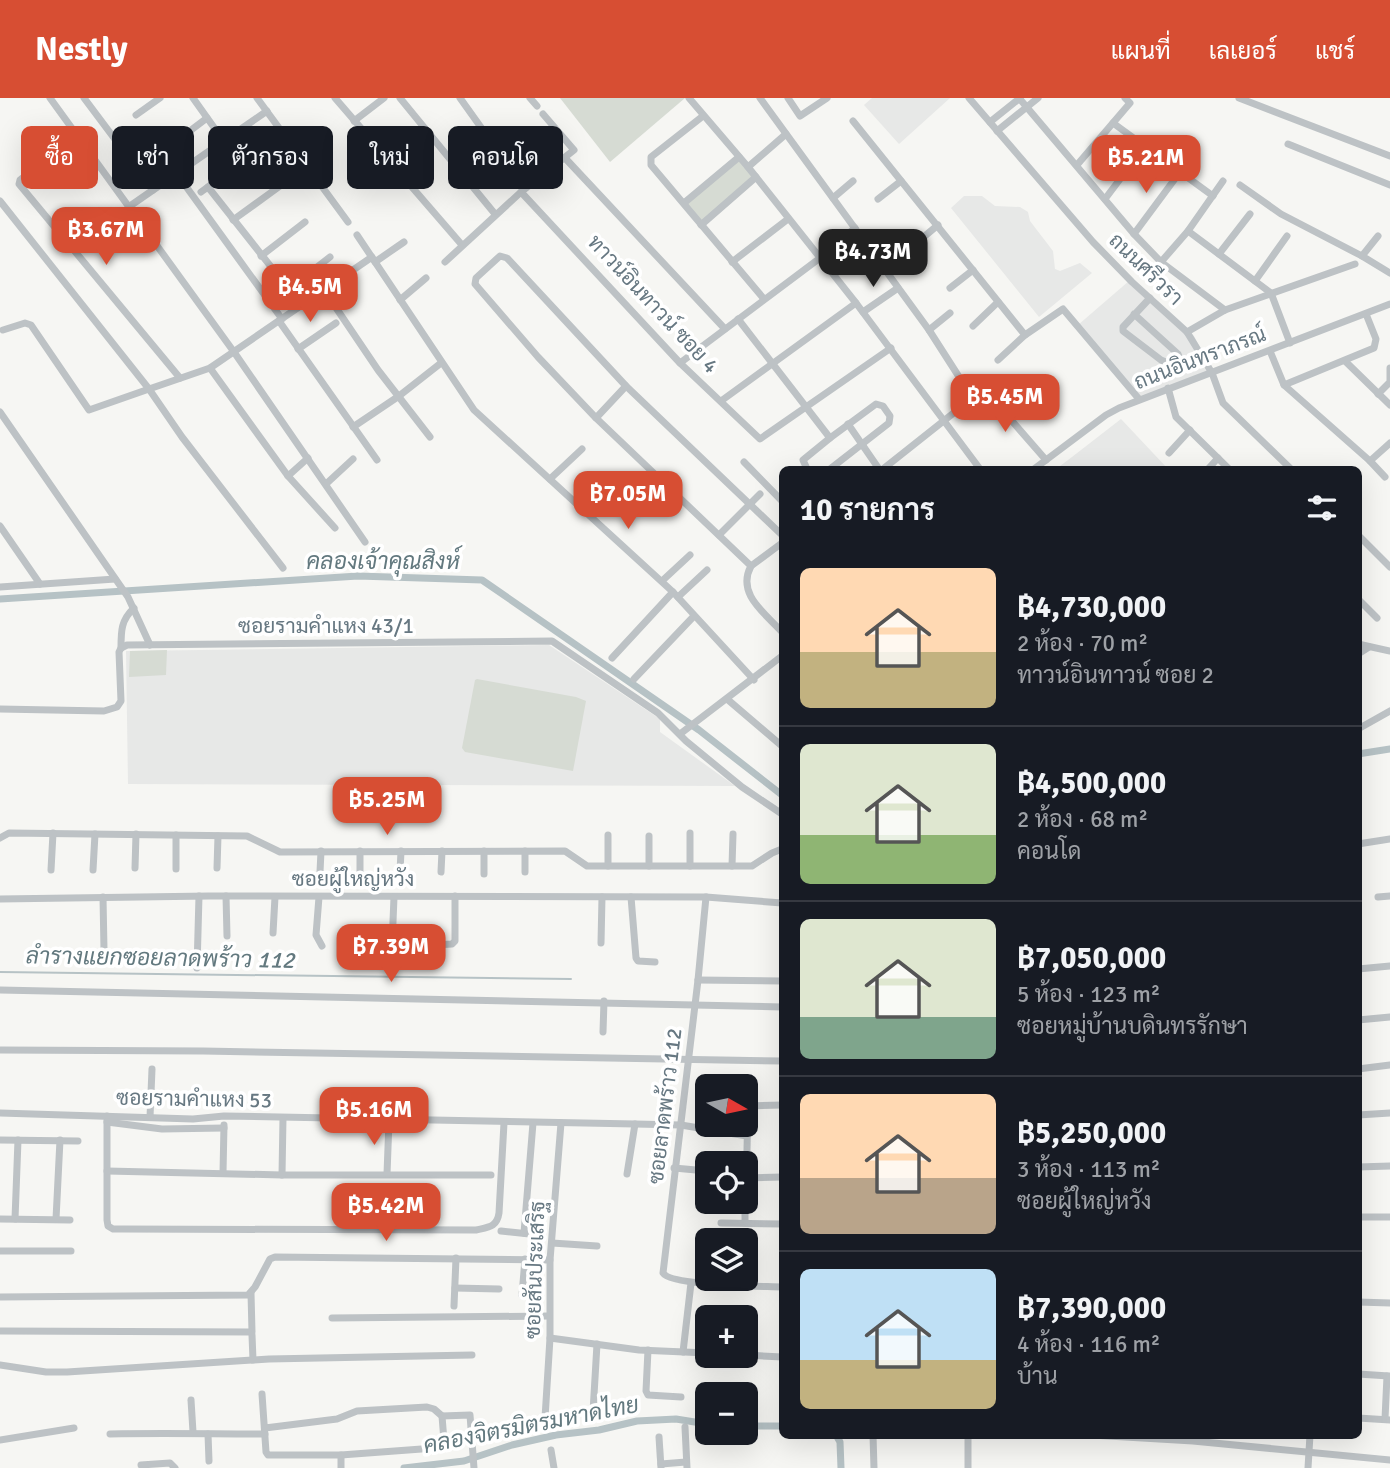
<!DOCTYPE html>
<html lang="th">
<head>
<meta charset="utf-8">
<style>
	:root { --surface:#171b24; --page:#242831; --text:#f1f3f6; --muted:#9ea1a6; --line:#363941; --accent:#d74e33 }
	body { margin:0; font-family:Signika,Sarabun,sans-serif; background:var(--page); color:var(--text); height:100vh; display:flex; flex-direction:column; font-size:26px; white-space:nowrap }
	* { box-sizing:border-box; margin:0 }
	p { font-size:23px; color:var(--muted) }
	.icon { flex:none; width:38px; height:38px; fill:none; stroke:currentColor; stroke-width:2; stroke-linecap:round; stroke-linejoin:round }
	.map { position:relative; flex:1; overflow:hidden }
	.details { position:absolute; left:779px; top:368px; width:583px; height:973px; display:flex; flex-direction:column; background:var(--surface); border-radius:10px; box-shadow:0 7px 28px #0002 }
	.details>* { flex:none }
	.banner { position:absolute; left:21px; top:28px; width:653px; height:63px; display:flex; gap:14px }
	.needle { width:46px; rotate:99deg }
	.fabs { position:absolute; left:695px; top:976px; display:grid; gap:14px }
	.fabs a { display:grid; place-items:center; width:63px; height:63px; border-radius:10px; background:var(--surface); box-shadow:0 7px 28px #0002; font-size:35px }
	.price { position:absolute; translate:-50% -60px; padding:0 16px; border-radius:14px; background:var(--accent); color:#fff; font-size:23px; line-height:46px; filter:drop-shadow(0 2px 4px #0008) }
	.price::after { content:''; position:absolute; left:50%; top:42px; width:21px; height:16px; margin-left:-10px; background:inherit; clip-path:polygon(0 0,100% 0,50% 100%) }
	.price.active { background:#222; color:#fff }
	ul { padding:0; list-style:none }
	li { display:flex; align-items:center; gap:21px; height:175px; padding:0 21px }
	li+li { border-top:2px solid var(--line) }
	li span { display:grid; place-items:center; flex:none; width:196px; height:140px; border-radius:10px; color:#555 }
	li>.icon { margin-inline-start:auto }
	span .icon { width:84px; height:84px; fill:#fffc; stroke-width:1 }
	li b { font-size:30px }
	h2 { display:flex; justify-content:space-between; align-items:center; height:84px; padding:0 21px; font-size:30px }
	.pill { padding:0 24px; border-radius:10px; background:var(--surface); box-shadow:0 7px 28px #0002; font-size:24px; line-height:63px }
	.pill.active { background:var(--accent); color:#fff }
	header { display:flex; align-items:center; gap:42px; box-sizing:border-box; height:98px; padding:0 35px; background:var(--accent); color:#fff }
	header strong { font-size:33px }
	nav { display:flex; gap:38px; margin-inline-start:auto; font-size:24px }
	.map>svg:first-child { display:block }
	.built { fill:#e7e8e7 }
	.green { fill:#d6dbd3 }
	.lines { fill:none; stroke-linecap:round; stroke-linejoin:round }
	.stream { stroke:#b6c2c5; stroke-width:2 }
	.canal { stroke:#b6c2c5; stroke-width:7 }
	.minor { stroke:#bdc2c5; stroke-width:7 }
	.labels { text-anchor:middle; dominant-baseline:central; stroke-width:7; stroke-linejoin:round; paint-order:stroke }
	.street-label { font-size:21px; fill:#677882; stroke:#fff }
	.water-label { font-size:23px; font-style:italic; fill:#63797f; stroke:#fff }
</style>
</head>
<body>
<header>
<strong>Nestly</strong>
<nav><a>แผนที่</a><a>เลเยอร์</a><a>แชร์</a></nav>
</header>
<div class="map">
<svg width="1390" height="1370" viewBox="0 0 1390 1370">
	<rect width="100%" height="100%" fill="#f6f6f3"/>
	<g class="built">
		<polygon points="872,0 950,0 899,46 864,7"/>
		<polygon points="964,98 982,98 995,108 1020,109 1028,114 1030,123 1053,153 1055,171 1060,173 1080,165 1092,175 1039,219 951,110"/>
		<polygon points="1129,183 1194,238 1213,275 1143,300 1078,227"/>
		<polygon points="1121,321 1168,371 1056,371 1072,359"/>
		<polygon points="549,547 660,621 660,634 735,688 128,686 126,553"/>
	</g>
	<g class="green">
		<polygon points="560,0 685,0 610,64"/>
		<polygon points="740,62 754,78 701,124 686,106"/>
		<polygon points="167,552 166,577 129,579 130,553"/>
		<polygon points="477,581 576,599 586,603 573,673 465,654 462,650 475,582"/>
	</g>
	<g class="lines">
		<polyline class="stream" points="0,874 571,881"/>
		<g class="canal">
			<polyline points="0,501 358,478 482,482 699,632 782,697"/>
			<polyline points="1358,656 1390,651"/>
			<polyline points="746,1328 782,1328"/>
			<polyline points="836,1337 840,1344 841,1370"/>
			<polyline points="404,1370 464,1363 512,1347 556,1337 599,1332 637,1323 676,1321 707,1326"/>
		</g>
		<g class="minor">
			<polyline points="50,0 234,254 365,444"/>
			<polyline points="84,0 153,92"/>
			<polyline points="193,0 240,66"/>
			<polyline points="257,0 348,124"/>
			<polyline points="335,0 462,147"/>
			<polyline points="400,0 495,116"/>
			<polyline points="460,0 500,56"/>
			<polyline points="530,0 537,8"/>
			<polyline points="689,0 748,69 856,205 980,371"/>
			<polyline points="760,0 929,232 970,296 970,302 883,371"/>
			<polyline points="788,0 800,18 827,0"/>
			<polyline points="969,0 1093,144 1132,184 1187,234 1212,275 1223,305 1291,371"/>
			<polyline points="1019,0 1134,136 1161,164 1225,212"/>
			<polyline points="1239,0 1390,58"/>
			<polyline points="136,17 160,0"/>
			<polyline points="703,18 651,59 651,67 764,201"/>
			<polyline points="354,23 384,0"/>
			<polyline points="853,23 1025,237"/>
			<polyline points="990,24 1020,0"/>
			<polyline points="1113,25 1213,98"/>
			<polyline points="997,33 1038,0"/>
			<polyline points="1288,46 1390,87"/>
			<polyline points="166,51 207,20"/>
			<polyline points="49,59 20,82 19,86 180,280"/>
			<polyline points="565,60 725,231"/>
			<polyline points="1077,67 1130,5 1125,0"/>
			<polyline points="748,69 786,36"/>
			<polyline points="177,76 282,221"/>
			<polyline points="1240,87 1281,116 1362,158"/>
			<polyline points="208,89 302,208"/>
			<polyline points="201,94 252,57"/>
			<polyline points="521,94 680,265 760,341 891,250"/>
			<polyline points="833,100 853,83"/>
			<polyline points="878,101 901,83"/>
			<polyline points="1105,101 1145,48"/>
			<polyline points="0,103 149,291 210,270 372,159"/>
			<polyline points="684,105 739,59"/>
			<polyline points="130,108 267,13"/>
			<polyline points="233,122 280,88"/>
			<polyline points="701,127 756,79"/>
			<polyline points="1188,133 1271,195 1290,245"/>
			<polyline points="1134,136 1180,74"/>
			<polyline points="357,137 474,312 673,494 754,582"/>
			<polyline points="1378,138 1362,158 1390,175"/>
			<polyline points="914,147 938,127"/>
			<polyline points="1219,156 1250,116"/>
			<polyline points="261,158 305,124"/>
			<polyline points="375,164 404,144"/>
			<polyline points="445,164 521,94 574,52 543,16"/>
			<polyline points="732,164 788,121"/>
			<polyline points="1161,164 1188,133 1223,83"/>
			<polyline points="880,165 902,148"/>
			<polyline points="1255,183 1287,138"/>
			<polyline points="950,190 973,172"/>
			<polyline points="289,191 330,159"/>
			<polyline points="324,192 378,272 430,339"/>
			<polyline points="400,202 426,180"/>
			<polyline points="863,214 898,190"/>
			<polyline points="1134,216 1178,256 1180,261 1175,268 1161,262 1123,233 1123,229 1150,200"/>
			<polyline points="738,221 830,340 803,362 807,371"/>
			<polyline points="279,223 377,362"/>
			<polyline points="973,228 998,204"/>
			<polyline points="3,232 25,225 31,227 89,312 149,291 182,339 283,470"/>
			<polyline points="929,232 950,215"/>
			<polyline points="1187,234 1225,212 1355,166"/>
			<polyline points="298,251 336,225"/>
			<polyline points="1270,253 1284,287 1370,363 1390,345"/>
			<polyline points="998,262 1025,237 1063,211 1139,301"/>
			<polyline points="1345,263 1390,307"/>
			<polyline points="680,265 820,160 855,130"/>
			<polyline points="210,270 288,378 335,430"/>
			<polyline points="1284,287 1374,250 1376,241 1366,216"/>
			<polyline points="1168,290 1176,319 1229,371"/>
			<polyline points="985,292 1046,362"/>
			<polyline points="1378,296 1390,284 1390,270"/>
			<polyline points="721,303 856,205"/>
			<polyline points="0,314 128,499 150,547"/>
			<polyline points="596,320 626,288"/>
			<polyline points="848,326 879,371"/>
			<polyline points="353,329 399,298 441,265"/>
			<polyline points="830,340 876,306 883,308 890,318 889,325 830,371"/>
			<polyline points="1169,355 1190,332"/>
			<polyline points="1370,363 1385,379"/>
			<polyline points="744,364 782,403"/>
			<polyline points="1034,371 1106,317 1119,310 1390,206"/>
			<polyline points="1208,371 1218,360"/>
			<polyline points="288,378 308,360"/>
			<polyline points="550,381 582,351"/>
			<polyline points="326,386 353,361"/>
			<polyline points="0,428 40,486"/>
			<polyline points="719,437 760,396"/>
			<path d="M782,437L626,288L507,160L500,158L476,180L475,186L538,259L596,320L751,468C736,496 765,515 782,534"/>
			<polyline points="1358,437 1390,469"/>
			<polyline points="751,468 782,445"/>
			<polyline points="662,483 690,457"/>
			<polyline points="0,489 115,481"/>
			<polyline points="678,499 707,472"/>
			<polyline points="1358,501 1377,520"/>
			<polyline points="1358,546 1390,553"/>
			<path d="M121,550C121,533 121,522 134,510"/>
			<polyline points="1358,556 1369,549"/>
			<polyline points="612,560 673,494"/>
			<polyline points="634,581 694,518"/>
			<polyline points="727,601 782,648"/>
			<polyline points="0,611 104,613 117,609 121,603 119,554 121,550 127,547 552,543 658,615 686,643 742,689 782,716"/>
			<polyline points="1358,631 1390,613"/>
			<polyline points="680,636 782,558"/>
			<polyline points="608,737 608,768"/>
			<polyline points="0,740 9,735 247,738 280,754 565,753 587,768 752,768 772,755 782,751"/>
			<polyline points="1358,746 1390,741"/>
			<polyline points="484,753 484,776"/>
			<polyline points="649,768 649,738"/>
			<polyline points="690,768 690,735"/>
			<polyline points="732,768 733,736"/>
			<polyline points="135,770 136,736"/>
			<polyline points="217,770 218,738"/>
			<polyline points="176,771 176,737"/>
			<polyline points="51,772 53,735"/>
			<polyline points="93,772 95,736"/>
			<polyline points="320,774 321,753"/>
			<polyline points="360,774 360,753"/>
			<polyline points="400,774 401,753"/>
			<polyline points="441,774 442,753"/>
			<polyline points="525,774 525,753"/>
			<polyline points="226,798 227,838"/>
			<polyline points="103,799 104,852"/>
			<polyline points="319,799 316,837 322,848"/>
			<polyline points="631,799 636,860 638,863 655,864"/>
			<path d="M706,799L698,882L663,1175C671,1188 762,1188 782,1189"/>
			<polyline points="1378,799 1390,798"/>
			<polyline points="0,801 209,798 706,799 782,805"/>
			<polyline points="273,835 275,799"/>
			<polyline points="601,845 602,799"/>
			<polyline points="436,847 452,846 455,843 455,798"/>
			<polyline points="392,848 394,799"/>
			<polyline points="197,870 199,798"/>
			<polyline points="1358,871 1390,868"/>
			<polyline points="698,882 782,883"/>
			<polyline points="0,892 782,909"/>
			<polyline points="1358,922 1390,919"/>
			<polyline points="603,934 604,903"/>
			<polyline points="0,952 203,953 782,963"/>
			<polyline points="1358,971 1390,967"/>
			<polyline points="746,1008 782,1007"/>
			<polyline points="0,1015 193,1021 224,1018 635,1026 681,1027 747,1038"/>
			<polyline points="1358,1017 1390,1015"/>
			<path d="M107,1018V1122L108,1128L113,1131H122L476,1132C489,1129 497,1129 499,1115L504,1025"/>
			<polyline points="150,1019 152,971"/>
			<polyline points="107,1024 162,1031 224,1030"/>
			<polyline points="0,1042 78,1043"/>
			<polyline points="1358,1069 1390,1068"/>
			<polyline points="674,1070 707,1073"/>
			<polyline points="107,1073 282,1077 491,1077"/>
			<polyline points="223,1075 224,1027"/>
			<polyline points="387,1076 389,1023"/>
			<polyline points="627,1076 635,1026"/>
			<polyline points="282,1077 283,1020"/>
			<polyline points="746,1080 782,1079"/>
			<polyline points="746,1095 748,1008"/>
			<polyline points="1358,1119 1390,1119"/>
			<polyline points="0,1121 70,1122"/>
			<polyline points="15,1121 18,1042"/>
			<polyline points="56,1121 60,1042"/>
			<polyline points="721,1125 782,1126"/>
			<polyline points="745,1125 745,1104"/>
			<polyline points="501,1133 539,1137"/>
			<polyline points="524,1135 533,1025"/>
			<polyline points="552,1145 597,1148"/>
			<polyline points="0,1153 71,1153"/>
			<polyline points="455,1190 499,1191"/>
			<polyline points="522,1197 525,1161"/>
			<polyline points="0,1199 248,1197 255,1189 270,1161 275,1159 550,1162"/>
			<polyline points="1358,1204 1390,1205"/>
			<polyline points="454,1208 456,1160"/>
			<polyline points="332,1220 549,1218"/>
			<polyline points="0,1233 252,1234 251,1195"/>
			<polyline points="252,1237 253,1262"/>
			<polyline points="550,1240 639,1252 707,1255"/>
			<polyline points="648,1252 646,1293 648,1297 681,1299"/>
			<polyline points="683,1254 691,1185"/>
			<polyline points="746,1257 782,1259"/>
			<polyline points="0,1267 46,1274 67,1274 269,1261 472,1257"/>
			<polyline points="1358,1276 1389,1278"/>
			<polyline points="262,1296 266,1354 268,1357 341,1357 435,1350 442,1348 444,1343 442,1318 434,1311 427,1309 357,1313 337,1321 265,1330"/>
			<polyline points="191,1302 193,1334"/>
			<polyline points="593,1314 597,1246"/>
			<polyline points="442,1318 470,1317 474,1370"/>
			<polyline points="545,1320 550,1240 550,1162 561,1025"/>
			<polyline points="1358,1320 1390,1322"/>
			<polyline points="1385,1321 1387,1278"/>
			<polyline points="685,1329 687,1370"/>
			<path d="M110,1336C162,1335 213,1336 265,1336"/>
			<polyline points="208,1336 209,1363"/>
			<polyline points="873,1337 874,1370"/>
			<polyline points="968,1337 968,1370"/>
			<polyline points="1091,1337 1193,1343 1390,1362"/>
			<polyline points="659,1339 661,1370"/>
			<polyline points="0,1342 74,1330"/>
			<polyline points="551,1352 554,1370"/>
			<polyline points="341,1357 341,1370"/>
			<polyline points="661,1366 686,1364"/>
			<polyline points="141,1367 170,1365 175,1370"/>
			<polyline points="1308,1370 1310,1337"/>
		</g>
	</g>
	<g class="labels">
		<g class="street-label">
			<text transform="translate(1146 171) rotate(44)">ถนนศรีวรา</text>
			<text transform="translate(653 206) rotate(47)">ทาวน์อินทาวน์ ซอย 4</text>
			<text transform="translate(1200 260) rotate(-21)">ถนนอินทราภรณ์</text>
			<text x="326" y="528">ซอยรามคำแหง 43/1</text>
			<text x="353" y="781">ซอยผู้ใหญ่หวัง</text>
			<text transform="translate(194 1001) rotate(1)">ซอยรามคำแหง 53</text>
			<text transform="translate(665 1008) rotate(-83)">ซอยลาดพร้าว 112</text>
			<text transform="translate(535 1172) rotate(-88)">ซอยสันประเสริฐ</text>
		</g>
		<g class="water-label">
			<text x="383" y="463">คลองเจ้าคุณสิงห์</text>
			<text transform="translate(160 860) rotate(1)">ลำรางแยกซอยลาดพร้าว 112</text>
			<text transform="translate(531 1327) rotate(-11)">คลองจิตรมิตรมหาดไทย</text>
		</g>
	</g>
</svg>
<div class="fabs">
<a><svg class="needle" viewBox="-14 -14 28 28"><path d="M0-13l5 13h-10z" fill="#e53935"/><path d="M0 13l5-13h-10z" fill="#9ea1a6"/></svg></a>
<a><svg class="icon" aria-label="locate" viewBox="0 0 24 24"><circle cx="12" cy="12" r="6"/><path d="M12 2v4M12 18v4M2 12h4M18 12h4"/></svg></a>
<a><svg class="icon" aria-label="layers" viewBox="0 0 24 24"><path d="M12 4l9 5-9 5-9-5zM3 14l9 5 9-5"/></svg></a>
<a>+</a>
<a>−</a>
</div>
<b class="price" style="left:1146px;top:97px">฿5.21M</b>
<b class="price" style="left:106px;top:169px">฿3.67M</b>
<b class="price active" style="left:873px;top:191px">฿4.73M</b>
<b class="price" style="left:310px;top:226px">฿4.5M</b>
<b class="price" style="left:1005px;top:336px">฿5.45M</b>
<b class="price" style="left:628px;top:433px">฿7.05M</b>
<b class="price" style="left:387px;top:739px">฿5.25M</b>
<b class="price" style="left:391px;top:886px">฿7.39M</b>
<b class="price" style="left:374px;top:1049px">฿5.16M</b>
<b class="price" style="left:386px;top:1145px">฿5.42M</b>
<div class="banner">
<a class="pill active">ซื้อ</a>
<a class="pill">เช่า</a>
<a class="pill">ตัวกรอง</a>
<a class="pill">ใหม่</a>
<a class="pill">คอนโด</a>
</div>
<section class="details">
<h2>10 รายการ<svg class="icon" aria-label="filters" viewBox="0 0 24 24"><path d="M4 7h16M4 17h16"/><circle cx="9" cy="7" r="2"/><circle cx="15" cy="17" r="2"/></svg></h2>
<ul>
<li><span style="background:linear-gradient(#ffd9b3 60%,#c2b280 0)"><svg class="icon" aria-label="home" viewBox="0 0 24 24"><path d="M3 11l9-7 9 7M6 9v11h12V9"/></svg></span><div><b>฿4,730,000</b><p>2 ห้อง · 70 m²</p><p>ทาวน์อินทาวน์ ซอย 2</p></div></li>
<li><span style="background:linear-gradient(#dfe7d0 65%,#8fb573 0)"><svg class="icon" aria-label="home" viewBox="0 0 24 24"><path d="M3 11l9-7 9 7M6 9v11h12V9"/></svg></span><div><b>฿4,500,000</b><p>2 ห้อง · 68 m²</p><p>คอนโด</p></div></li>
<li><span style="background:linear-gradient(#dfe7d0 70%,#7fa58c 0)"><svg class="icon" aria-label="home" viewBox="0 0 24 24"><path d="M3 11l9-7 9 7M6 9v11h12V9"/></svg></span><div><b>฿7,050,000</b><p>5 ห้อง · 123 m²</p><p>ซอยหมู่บ้านบดินทรรักษา</p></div></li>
<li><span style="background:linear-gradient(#ffd9b3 60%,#b9a48a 0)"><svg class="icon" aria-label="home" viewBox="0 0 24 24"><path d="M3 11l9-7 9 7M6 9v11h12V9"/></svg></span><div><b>฿5,250,000</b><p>3 ห้อง · 113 m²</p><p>ซอยผู้ใหญ่หวัง</p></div></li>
<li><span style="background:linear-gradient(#bfe0f5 65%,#c2b280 0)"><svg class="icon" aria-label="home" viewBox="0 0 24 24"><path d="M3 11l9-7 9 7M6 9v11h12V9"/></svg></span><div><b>฿7,390,000</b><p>4 ห้อง · 116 m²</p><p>บ้าน</p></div></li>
</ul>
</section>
</div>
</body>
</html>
